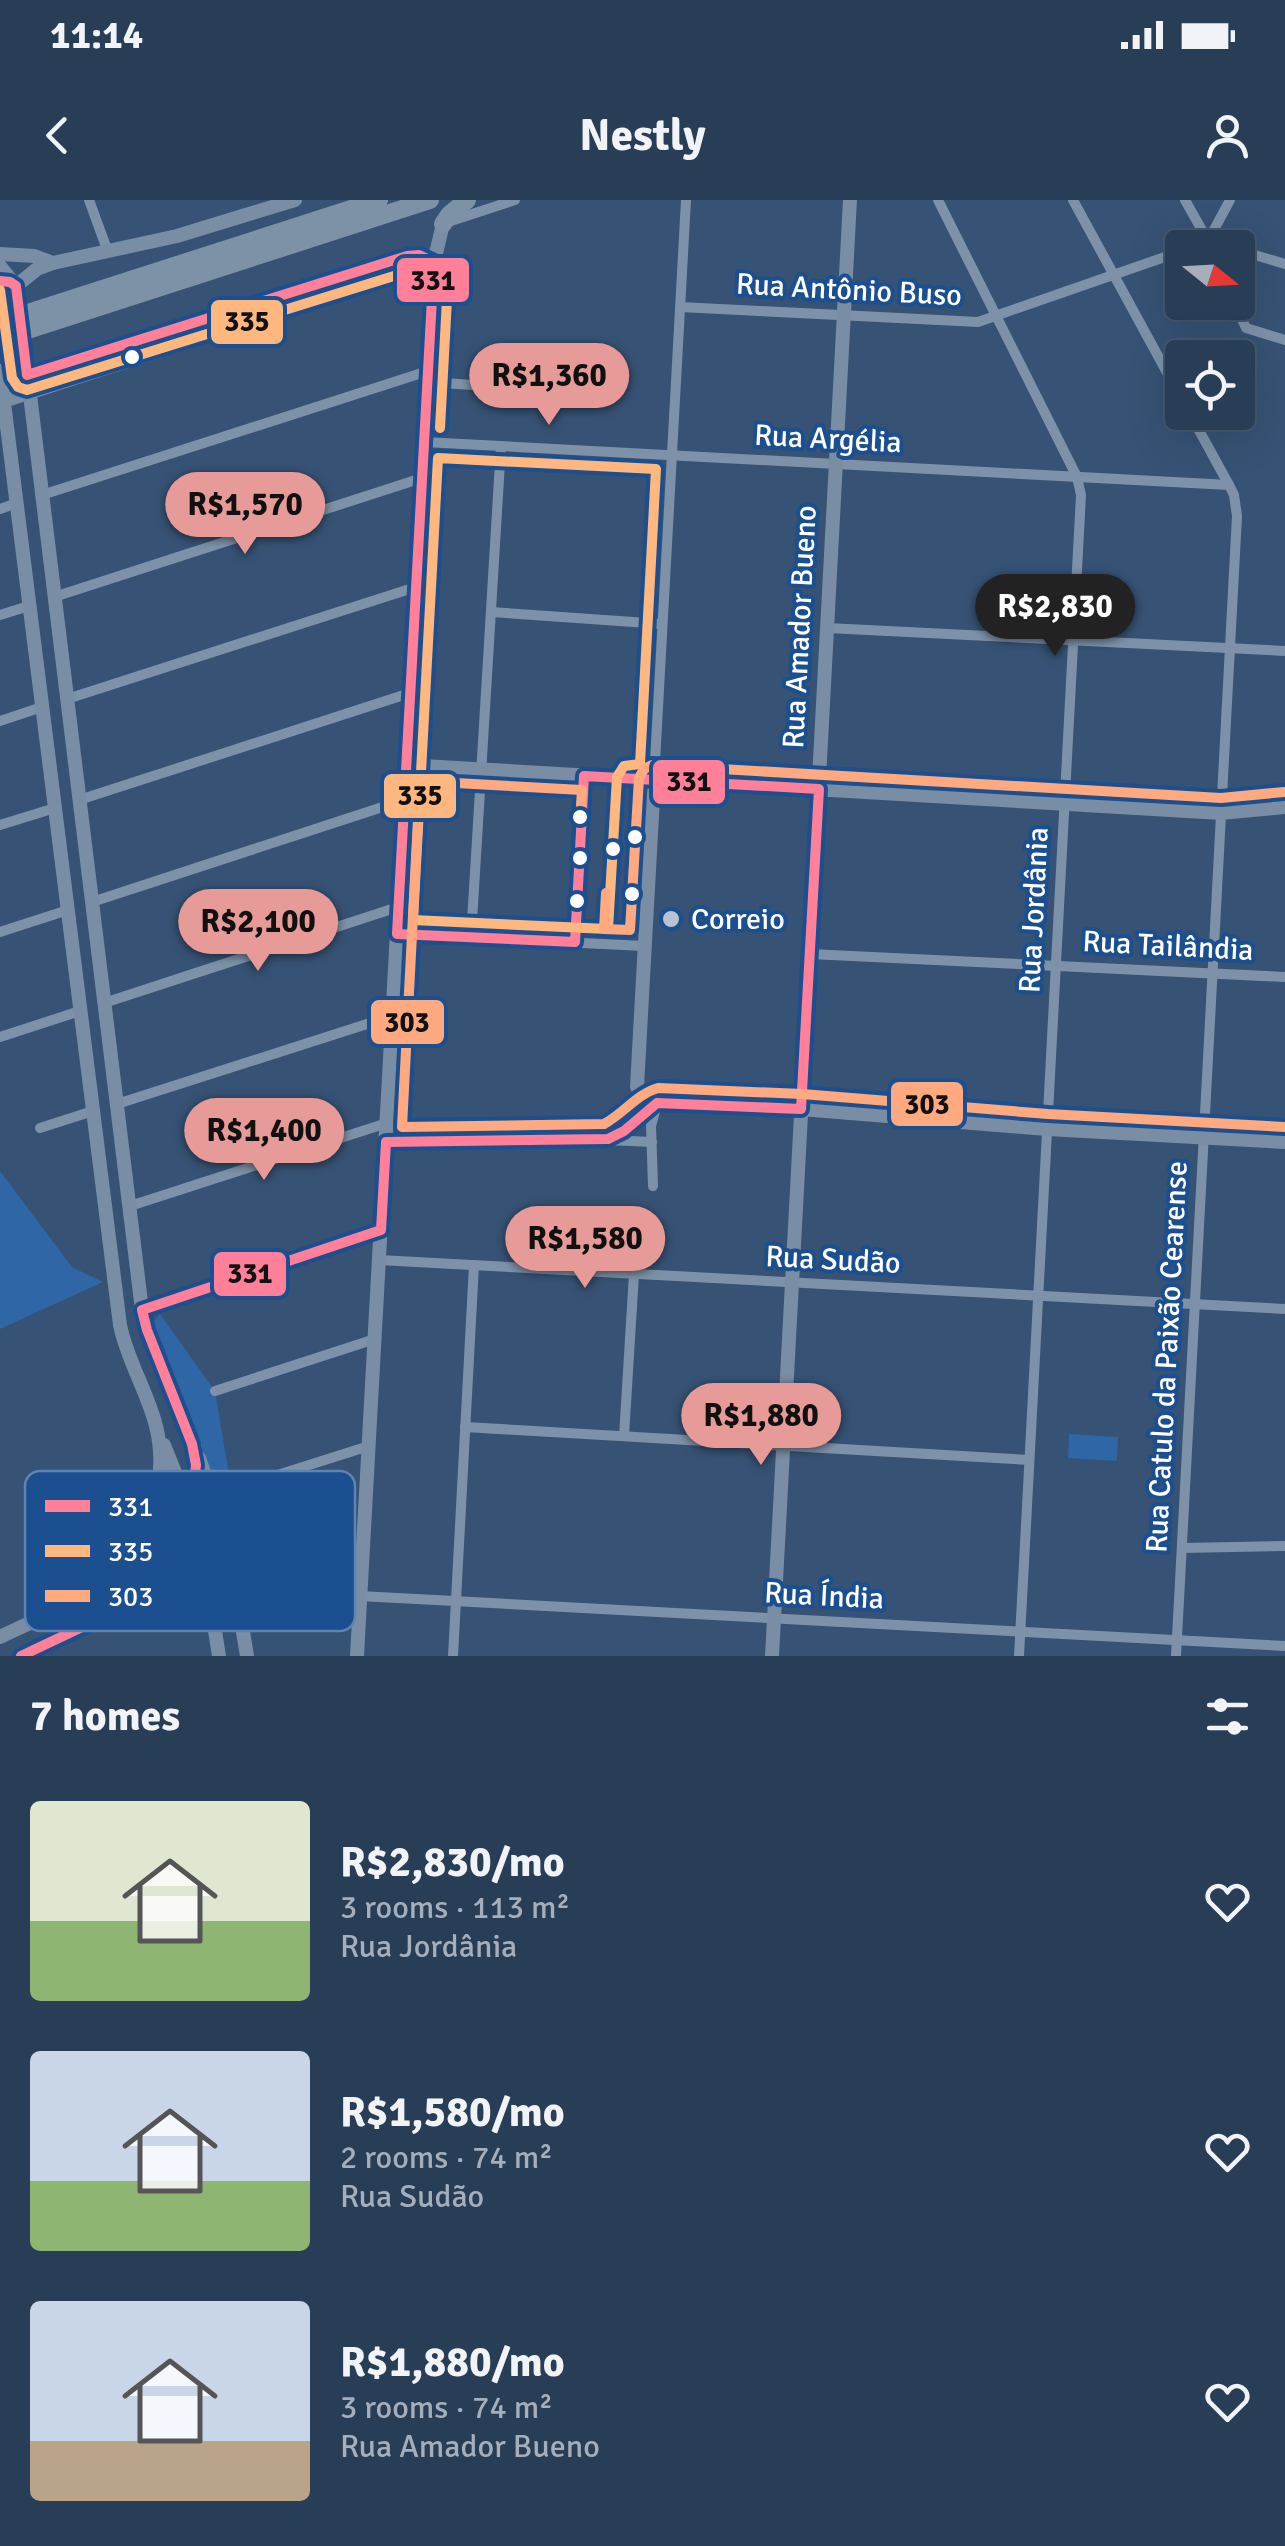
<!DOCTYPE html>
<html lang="en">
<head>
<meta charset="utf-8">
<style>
	:root { --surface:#283e57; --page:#344961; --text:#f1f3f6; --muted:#a5aeba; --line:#44576d; --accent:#e69b98 }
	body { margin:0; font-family:Signika,sans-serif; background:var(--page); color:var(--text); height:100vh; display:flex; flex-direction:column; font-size:38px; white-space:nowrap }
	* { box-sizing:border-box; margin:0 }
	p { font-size:32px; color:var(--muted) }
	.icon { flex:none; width:55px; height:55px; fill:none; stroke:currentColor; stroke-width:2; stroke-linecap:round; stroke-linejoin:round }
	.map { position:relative; height:1456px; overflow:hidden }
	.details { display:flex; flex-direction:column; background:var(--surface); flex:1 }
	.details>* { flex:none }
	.needle { width:65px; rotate:108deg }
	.buttons { position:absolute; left:1165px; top:30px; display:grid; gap:20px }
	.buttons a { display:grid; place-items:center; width:90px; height:90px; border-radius:10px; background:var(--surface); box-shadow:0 10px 40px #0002,0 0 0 2px var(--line); font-size:50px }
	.price { position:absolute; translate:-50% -85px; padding:0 22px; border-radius:35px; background:var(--accent); color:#111; font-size:32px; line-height:65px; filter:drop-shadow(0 2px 5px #0008) }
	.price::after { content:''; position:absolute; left:50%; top:60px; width:30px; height:22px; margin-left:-15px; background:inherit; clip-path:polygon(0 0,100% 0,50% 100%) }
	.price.selected { background:#222; color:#fff }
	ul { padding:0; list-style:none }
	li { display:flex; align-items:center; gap:30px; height:250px; padding:0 30px }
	li span { display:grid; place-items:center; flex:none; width:280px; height:200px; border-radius:10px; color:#555 }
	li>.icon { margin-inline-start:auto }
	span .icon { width:120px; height:120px; fill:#fffc; stroke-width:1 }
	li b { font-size:42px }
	h2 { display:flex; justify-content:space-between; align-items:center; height:120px; padding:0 30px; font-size:42px }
	.status { display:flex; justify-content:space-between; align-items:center; height:70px; padding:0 50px; background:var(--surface); direction:ltr }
	.status svg { height:28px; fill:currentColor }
	header { display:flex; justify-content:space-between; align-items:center; height:130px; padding:0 30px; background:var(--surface); font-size:45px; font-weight:700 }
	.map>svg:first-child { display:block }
	.green { fill:#2f66a5 }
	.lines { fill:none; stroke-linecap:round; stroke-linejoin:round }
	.street { stroke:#7d92a8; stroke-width:10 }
	.secondary { stroke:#798da4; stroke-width:14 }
	.highway { stroke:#7e92a7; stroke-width:18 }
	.bus-1-casing { stroke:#1b4f8f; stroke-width:18 }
	.bus-2-casing { stroke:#1b4f8f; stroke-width:18 }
	.bus-3-casing { stroke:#1b4f8f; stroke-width:18 }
	.bus-1 { stroke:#ff8098; stroke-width:10 }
	.bus-2 { stroke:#ffb780; stroke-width:10 }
	.bus-3 { stroke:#ffa980; stroke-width:10 }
	.bus-dot { fill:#fff; stroke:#1b4f8f; stroke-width:4 }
	.poi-dot { fill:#b9c2ce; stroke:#1b4f8f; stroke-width:4 }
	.labels { text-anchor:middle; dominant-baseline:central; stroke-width:8; stroke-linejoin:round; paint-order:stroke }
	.street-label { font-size:30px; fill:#fff; stroke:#1b4f8f }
	.poi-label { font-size:30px; fill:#fff; stroke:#1b4f8f; text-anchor:start }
	.key { fill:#1b4f8f; stroke:#5f84b1; stroke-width:2.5 }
	.key-label { font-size:28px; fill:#fff }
	.line-badge { stroke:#1b4f8f; stroke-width:4 }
	.pale-badge-label { font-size:28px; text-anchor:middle; font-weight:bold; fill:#111 }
</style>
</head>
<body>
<div class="status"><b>11:14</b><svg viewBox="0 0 49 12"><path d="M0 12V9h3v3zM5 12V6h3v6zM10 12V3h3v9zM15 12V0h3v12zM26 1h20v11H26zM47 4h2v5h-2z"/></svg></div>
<header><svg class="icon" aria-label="back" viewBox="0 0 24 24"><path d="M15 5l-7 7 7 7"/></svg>Nestly<svg class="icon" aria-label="person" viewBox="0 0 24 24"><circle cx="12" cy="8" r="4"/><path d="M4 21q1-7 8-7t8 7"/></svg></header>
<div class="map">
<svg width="1285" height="1456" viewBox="0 0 1285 1456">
	<rect width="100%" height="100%" fill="#365274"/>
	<g class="green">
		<polygon points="0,971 72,1067 103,1082 0,1129"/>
		<polygon points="160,1114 215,1191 239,1334 234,1336 224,1304 153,1126 153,1122"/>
		<polygon points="1069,1234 1118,1237 1117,1261 1068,1258"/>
	</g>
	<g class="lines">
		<g class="street">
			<polyline points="89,0 108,52"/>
			<polyline points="938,0 1077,277 1081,295 1019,1456"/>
			<polyline points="1073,0 1182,200"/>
			<polyline points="1185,0 1208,41 1229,48"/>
			<polyline points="448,22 515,0"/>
			<polyline points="1208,41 1230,0"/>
			<polyline points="1191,48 1208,41"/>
			<polyline points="1238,50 1285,64"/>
			<polyline points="1234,102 1246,128 1285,140"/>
			<polyline points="680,107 978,122 1182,51"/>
			<polyline points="427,182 612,194"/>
			<polyline points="424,242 1229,285"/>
			<polyline points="42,295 428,171"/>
			<polyline points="0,309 17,303"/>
			<polyline points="54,397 422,278"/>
			<polyline points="491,412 662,424"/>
			<polyline points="0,415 29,406"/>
			<polyline points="827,428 1285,451"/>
			<polyline points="67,499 416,387"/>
			<polyline points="0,521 42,507"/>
			<polyline points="654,580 686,0"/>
			<polyline points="79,600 410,493"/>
			<polyline points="0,625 55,608"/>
			<polyline points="92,702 404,600"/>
			<polyline points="0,732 68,710"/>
			<polyline points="397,734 644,746"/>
			<polyline points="471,738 501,246"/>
			<polyline points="810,754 1285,777"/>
			<polyline points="104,803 398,707"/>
			<polyline points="0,837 80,811"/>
			<polyline points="117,904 392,816"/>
			<polyline points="40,928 93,911"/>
			<polyline points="608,940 652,942"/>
			<polyline points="653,986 651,926 657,904"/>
			<polyline points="130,1006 387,923"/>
			<polyline points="379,1060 1285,1109"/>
			<polyline points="142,1110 381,1030"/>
			<polyline points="215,1191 375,1139"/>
			<polyline points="465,1227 1029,1260"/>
			<polyline points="624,1236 634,1074"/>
			<polyline points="243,1286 369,1246"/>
			<polyline points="1182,1348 1285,1346"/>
			<polyline points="237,1395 363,1354"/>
			<polyline points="360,1396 1285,1446"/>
			<polyline points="453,1456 474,1065"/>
			<polyline points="1176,1456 1237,316 1234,295 1229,285 1189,212"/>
		</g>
		<g class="secondary">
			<polyline points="0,54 34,56 53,63"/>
			<polyline points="0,66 16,86 18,101"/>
			<polyline points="16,86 37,69 53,63 177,36 295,0"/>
			<path d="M0,171L120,1125C127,1160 147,1191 156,1226C170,1282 148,1348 102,1384C77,1404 30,1422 0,1437"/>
			<polyline points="27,175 407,56 419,55 434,62"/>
			<polyline points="0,202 434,62"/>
			<polyline points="406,565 1221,613 1285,607"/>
			<polyline points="654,580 637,887 646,900 657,903 801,909 1047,929 1285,942"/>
			<polyline points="386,942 608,939 624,931 657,903"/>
			<polyline points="164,1245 193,1317 202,1348 219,1456"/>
			<polyline points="199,1258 227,1336 247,1456"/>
			<path d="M149,1371C170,1353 185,1355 206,1371"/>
			<polyline points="21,1456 110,1411 133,1391 145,1374 194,1283 196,1273 195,1247 150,1139 142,1110 25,154"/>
			<polyline points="357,1456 434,62 443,24"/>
			<polyline points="772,1456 850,0"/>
		</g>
		<g class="highway">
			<polyline points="443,24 449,15 467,0"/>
			<polyline points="0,122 379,0"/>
			<polyline points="0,139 430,0"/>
		</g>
		<defs>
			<polyline id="bus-1" points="0,81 10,82 16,86 27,175 407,56 419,55 434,62 397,734 575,742 584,576 819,589 801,909 657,903 624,931 608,939 386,942 381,1030 142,1110 147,1130 192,1244 196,1265 194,1283 162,1348 131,1394 120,1405 99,1419 21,1456"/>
			<g id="bus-2">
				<polyline points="0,90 12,178 18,187 27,190 410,71 416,70 428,76"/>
				<polyline points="440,228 449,63"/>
				<polygon points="438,258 656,269 640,564 624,566 617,577 608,729 413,720"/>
			</g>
			<g id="bus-3">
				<path d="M580,620L582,590L420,581L402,927L604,924C623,914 637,894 658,888L802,894L1048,914L1285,927"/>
				<polyline points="606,693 604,729 630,730 639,578 644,569 652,565 1221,598 1284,592"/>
			</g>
		</defs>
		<use href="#bus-1" class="bus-1-casing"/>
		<use href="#bus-2" class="bus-2-casing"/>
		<use href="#bus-3" class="bus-3-casing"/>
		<use href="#bus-1" class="bus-1"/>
		<use href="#bus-2" class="bus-2"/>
		<use href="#bus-3" class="bus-3"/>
	</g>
	<g class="bus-dot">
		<circle cx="132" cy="157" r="9"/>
		<circle cx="580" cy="617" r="9"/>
		<circle cx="635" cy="637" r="9"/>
		<circle cx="613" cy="649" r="9"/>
		<circle cx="580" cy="658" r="9"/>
		<circle cx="632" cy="694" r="9"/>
		<circle cx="577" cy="701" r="9"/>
	</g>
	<circle class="poi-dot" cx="671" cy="719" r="10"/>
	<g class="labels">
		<g class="street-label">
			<text transform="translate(849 90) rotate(3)">Rua Antônio Buso</text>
			<text transform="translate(828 239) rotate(3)">Rua Argélia</text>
			<text transform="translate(800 427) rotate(-87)">Rua Amador Bueno</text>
			<text transform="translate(1034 710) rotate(-87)">Rua Jordânia</text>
			<text transform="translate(1168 746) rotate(3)">Rua Tailândia</text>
			<text transform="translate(833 1060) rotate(3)">Rua Sudão</text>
			<text transform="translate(1167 1157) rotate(-87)">Rua Catulo da Paixão Cearense</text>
			<text transform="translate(824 1396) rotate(3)">Rua Índia</text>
		</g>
		<g class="poi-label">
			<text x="691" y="719">Correio</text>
		</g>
	</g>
	<rect x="25" y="1271" width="330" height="160" rx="15" class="key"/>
	<rect x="45" y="1300" width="45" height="12" fill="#ff8098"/>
	<rect x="45" y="1345" width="45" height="12" fill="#ffb780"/>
	<rect x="45" y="1390" width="45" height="12" fill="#ffa980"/>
	<g class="key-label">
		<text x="108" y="1316">331</text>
		<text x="108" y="1361">335</text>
		<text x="108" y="1406">303</text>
	</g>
	<g class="line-badge">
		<rect x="395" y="56" width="76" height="48" rx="10" fill="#ff8098"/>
		<rect x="209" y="98" width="76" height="48" rx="10" fill="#ffb780"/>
		<rect x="651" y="558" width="76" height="48" rx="10" fill="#ff8098"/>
		<rect x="382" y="572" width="76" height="48" rx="10" fill="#ffb780"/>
		<rect x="369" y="798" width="77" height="48" rx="10" fill="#ffa980"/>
		<rect x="889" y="880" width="76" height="48" rx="10" fill="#ffa980"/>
		<rect x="212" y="1050" width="76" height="48" rx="10" fill="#ff8098"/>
	</g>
	<g class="pale-badge-label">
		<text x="433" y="90">331</text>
		<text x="247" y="131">335</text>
		<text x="689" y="591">331</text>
		<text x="420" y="605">335</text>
		<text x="407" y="832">303</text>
		<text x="927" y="914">303</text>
		<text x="250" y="1083">331</text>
	</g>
</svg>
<div class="buttons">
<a><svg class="needle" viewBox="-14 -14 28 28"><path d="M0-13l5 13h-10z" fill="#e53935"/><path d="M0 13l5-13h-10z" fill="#a5aeba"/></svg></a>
<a><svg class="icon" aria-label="locate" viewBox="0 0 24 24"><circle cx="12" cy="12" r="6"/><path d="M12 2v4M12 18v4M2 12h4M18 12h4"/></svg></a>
</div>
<b class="price" style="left:549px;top:228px">R$1,360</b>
<b class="price" style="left:245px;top:357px">R$1,570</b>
<b class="price selected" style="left:1055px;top:459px">R$2,830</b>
<b class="price" style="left:258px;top:774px">R$2,100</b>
<b class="price" style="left:264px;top:983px">R$1,400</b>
<b class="price" style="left:585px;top:1091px">R$1,580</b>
<b class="price" style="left:761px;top:1268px">R$1,880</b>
</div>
<section class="details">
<h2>7 homes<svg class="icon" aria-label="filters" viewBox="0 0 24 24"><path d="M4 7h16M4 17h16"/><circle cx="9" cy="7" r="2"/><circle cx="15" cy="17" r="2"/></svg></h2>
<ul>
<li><span style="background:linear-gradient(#dfe7d0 60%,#8fb573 0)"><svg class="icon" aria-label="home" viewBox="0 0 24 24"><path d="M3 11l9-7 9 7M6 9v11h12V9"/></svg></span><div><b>R$2,830/mo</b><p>3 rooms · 113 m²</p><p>Rua Jordânia</p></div><svg class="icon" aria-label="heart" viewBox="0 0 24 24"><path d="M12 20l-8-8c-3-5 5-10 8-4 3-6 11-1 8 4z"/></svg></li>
<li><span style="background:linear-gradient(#c9d6e8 65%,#8fb573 0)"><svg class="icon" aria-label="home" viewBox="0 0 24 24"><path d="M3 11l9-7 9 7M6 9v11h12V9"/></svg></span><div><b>R$1,580/mo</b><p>2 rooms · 74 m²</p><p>Rua Sudão</p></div><svg class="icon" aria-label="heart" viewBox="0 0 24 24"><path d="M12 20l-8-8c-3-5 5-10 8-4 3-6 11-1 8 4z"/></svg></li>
<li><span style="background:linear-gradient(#c9d6e8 70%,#b9a48a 0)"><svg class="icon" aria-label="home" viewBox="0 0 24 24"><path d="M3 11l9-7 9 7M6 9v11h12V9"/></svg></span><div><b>R$1,880/mo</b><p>3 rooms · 74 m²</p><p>Rua Amador Bueno</p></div><svg class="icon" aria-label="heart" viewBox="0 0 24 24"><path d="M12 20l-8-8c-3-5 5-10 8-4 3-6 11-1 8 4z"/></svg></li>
</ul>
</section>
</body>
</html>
